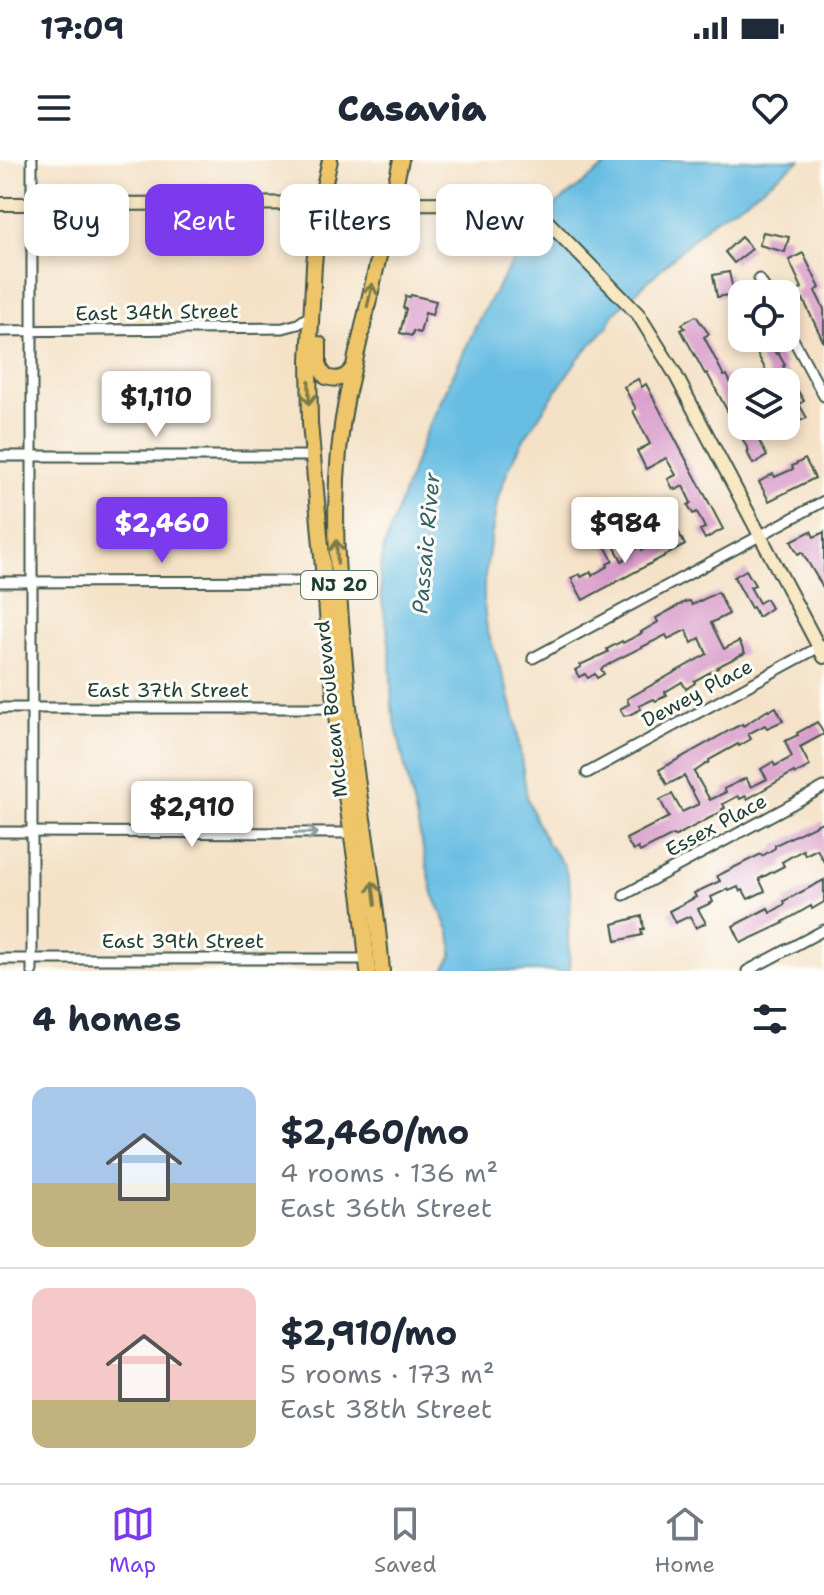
<!DOCTYPE html>
<html lang="en">
<head>
<meta charset="utf-8">
<style>
	:root { --surface:#fff; --page:#f6f6f7; --text:#1f2937; --muted:#747a83; --line:#e0e1e3; --accent:#7c3aed }
	body { margin:0; font-family:"Shantell Sans",sans-serif; background:var(--page); color:var(--text); height:100vh; display:flex; flex-direction:column; font-size:30px; white-space:nowrap }
	* { box-sizing:border-box; margin:0 }
	p { font-size:26px; color:var(--muted) }
	.icon { flex:none; width:44px; height:44px; fill:none; stroke:currentColor; stroke-width:2; stroke-linecap:round; stroke-linejoin:round }
	.map { position:relative; height:811px; overflow:hidden }
	.panel { display:flex; flex-direction:column; background:var(--surface); flex:1 }
	.panel>* { flex:none }
	.banner { position:absolute; left:24px; top:24px; width:776px; height:72px; display:flex; gap:16px }
	.controls { position:absolute; left:728px; top:120px; display:grid; gap:16px }
	.controls a { display:grid; place-items:center; width:72px; height:72px; border-radius:16px; background:var(--surface); box-shadow:0 4px 12px #0003; font-size:40px }
	.price { position:absolute; translate:-50% -68px; padding:0 18px; border-radius:8px; background:#fff; color:#222; font-size:26px; line-height:52px; filter:drop-shadow(0 2px 4px #0008) }
	.price::after { content:''; position:absolute; left:50%; top:48px; width:24px; height:18px; margin-left:-12px; background:inherit; clip-path:polygon(0 0,100% 0,50% 100%) }
	.price.selected { background:var(--accent); color:#fff }
	ul { padding:0; list-style:none }
	li { display:flex; align-items:center; gap:24px; height:200px; padding:0 32px }
	li+li { border-top:2px solid var(--line) }
	li span { display:grid; place-items:center; flex:none; width:224px; height:160px; border-radius:16px; color:#555 }
	li>.icon { margin-inline-start:auto }
	span .icon { width:96px; height:96px; fill:#fffc; stroke-width:1 }
	li b { font-size:34px }
	h2 { display:flex; justify-content:space-between; align-items:center; height:96px; padding:0 32px; font-size:34px }
	.tag { padding:0 28px; border-radius:16px; background:var(--surface); box-shadow:0 4px 12px #0003; font-size:28px; line-height:72px }
	.tag.selected { background:var(--accent); color:#fff }
	.status { display:flex; justify-content:space-between; align-items:center; height:56px; padding:0 40px; background:var(--surface); direction:ltr }
	.status svg { height:22px; fill:currentColor }
	header { display:flex; justify-content:space-between; align-items:center; height:104px; padding:0 32px; background:var(--surface); font-size:36px; font-weight:800 }
	.dock { display:flex; justify-content:space-around; align-items:center; height:112px; border-top:2px solid var(--line); background:var(--surface); font-size:22px; color:var(--muted) }
	.dock a { display:grid; justify-items:center; gap:4px }
	.dock .selected { color:var(--accent) }
	.map>svg:first-child { display:block }
	.water { fill:#67bde3; stroke:#437d8c; stroke-width:2 }
	.building { fill:#d99dcb }
	.lines { fill:none; stroke-linecap:round; stroke-linejoin:round }
	.street-casing { stroke:#3f564a; stroke-width:13 }
	.secondary-casing { stroke:#3f564a; stroke-width:16 }
	.primary-casing { stroke:#3f564a; stroke-width:18 }
	.street { stroke:#fff; stroke-width:9 }
	.secondary { stroke:#f8e8c3; stroke-width:12 }
	.primary { stroke:#eec569; stroke-width:14 }
	.oneway { stroke:#7c7a4c }
	.oneway2 { stroke:#8f9e9a }
	.labels { text-anchor:middle; dominant-baseline:central; stroke-width:6; stroke-linejoin:round; paint-order:stroke }
	.shield { fill:#fdfcf7; stroke:#62766e; stroke-width:2 }
	.shield-label { font-size:18px; font-weight:bold; fill:#1f3d34 }
	.street-label { font-size:20px; fill:#1f3d34; stroke:#fdfcf7 }
	.water-label { font-size:22px; font-style:italic; fill:#356369; stroke:#fdfcf7 }
</style>
</head>
<body>
<div class="status"><b>17:09</b><svg viewBox="0 0 49 12"><path d="M0 12V9h3v3zM5 12V6h3v6zM10 12V3h3v9zM15 12V0h3v12zM26 1h20v11H26zM47 4h2v5h-2z"/></svg></div>
<header><svg class="icon" aria-label="menu" viewBox="0 0 24 24"><path d="M4 6h16M4 12h16M4 18h16"/></svg>Casavia<svg class="icon" aria-label="heart" viewBox="0 0 24 24"><path d="M12 20l-8-8c-3-5 5-10 8-4 3-6 11-1 8 4z"/></svg></header>
<div class="map">
<svg width="824" height="811" viewBox="0 0 824 811">
	<rect width="100%" height="100%" fill="#fdfcf7"/>
	<filter id="ink" filterUnits="userSpaceOnUse"><feTurbulence type="fractalNoise" baseFrequency=".0125" numOctaves="2"/><feDisplacementMap in="SourceGraphic" scale="16" xChannelSelector="R" yChannelSelector="G"/><feConvolveMatrix kernelMatrix="1 2 1 2 8 2 1 2 1" color-interpolation-filters="sRGB"/></filter>
	<filter id="wash" filterUnits="userSpaceOnUse"><feTurbulence type="fractalNoise" baseFrequency=".006" numOctaves="4" result="noise"/><feDisplacementMap in="SourceGraphic" scale="32" xChannelSelector="R" yChannelSelector="G"/><feGaussianBlur stdDeviation="1.8" result="paint"/><feColorMatrix in="noise" values="0 0 0 0 0 0 0 0 0 0 0 0 0 0 0 0 0 1.4 0 .05"/><feComposite in="paint" operator="in"/></filter>
	<g filter="url(#wash)">
		<rect width="100%" height="100%" fill="#f4e1c6"/>
		<polygon class="water" points="613,0 800,0 746,40 712,61 614,153 608,166 577,200 524,279 509,308 498,337 484,421 484,445 487,469 508,531 516,564 527,637 536,661 548,684 564,705 569,722 571,739 568,775 570,811 443,811 452,796 452,785 450,772 433,734 392,548 390,492 387,467 382,441 380,413 384,387 424,277 481,155 505,114 532,72 553,47"/>
		<g id="blocks">
			<g class="building">
				<polygon points="763,72 789,77 785,92 759,85"/>
				<polygon points="741,77 752,89 734,103 725,92"/>
				<polygon points="803,93 820,128 815,131 824,149 824,183 803,139 800,141 795,132 802,128 789,100"/>
				<polygon points="729,112 734,134 717,137 713,115"/>
				<polygon points="411,135 436,141 432,155 425,153 420,173 413,171 412,176 400,173 406,149 403,148 406,136 410,137"/>
				<polygon points="696,156 709,174 704,177 724,216 727,215 742,246 742,266 751,266 767,296 753,304 747,292 749,291 707,213 705,214 681,170 685,168 682,164"/>
				<polygon points="749,178 767,178 776,194 778,193 785,205 783,206 804,241 799,244 807,258 797,262 786,242 786,215 772,222"/>
				<polygon points="638,219 642,227 646,224 723,369 705,379 700,370 705,368 697,352 693,354 688,345 691,343 683,326 676,330 675,328 673,329 668,319 676,315 666,298 646,309 637,291 650,284 633,251 636,249 624,227"/>
				<polygon points="805,299 815,318 769,341 759,322 773,314 775,317 793,309 792,306"/>
				<polygon points="678,371 685,385 583,440 571,418 580,414 581,417 591,412 592,415 608,406 607,404 613,401 605,386 612,382 622,401 640,386 642,390"/>
				<polygon points="811,371 814,377 824,372 824,429 802,392 798,394 791,381"/>
				<polygon points="746,410 755,425 750,427 759,443 766,439 771,448 758,457 753,447 751,448 734,417"/>
				<polygon points="718,432 729,454 711,463 724,489 739,481 745,493 717,507 718,508 694,521 695,523 686,529 682,522 665,532 667,535 656,541 654,539 639,546 641,549 629,555 624,556 620,549 629,544 627,539 707,494 700,478 692,483 686,470 668,479 666,475 614,501 601,509 604,514 597,518 595,514 588,518 585,514 579,517 575,510 581,507 580,505 608,492 607,489 622,481 623,483 642,473 641,472 658,462 656,458 685,442 690,441 692,445"/>
				<polygon points="776,547 783,561 767,568 765,565 748,574 751,579 739,586 738,584 709,600 709,602 694,612 710,640 726,632 724,629 746,618 751,627 767,619 761,609 773,602 775,606 792,597 785,581 798,575 797,573 817,562 824,574 800,587 810,606 795,614 794,612 747,639 746,636 740,639 738,636 723,644 725,648 722,649 723,651 674,677 673,675 640,692 638,688 633,691 626,679 669,657 660,640 672,634 682,652 699,644 684,616 667,625 659,610 734,568 742,564 743,566 768,550 769,551"/>
				<polygon points="824,661 824,702 817,689 805,695 803,690 782,702 784,706 759,719 765,731 748,739 743,730 740,732 738,727 729,731 728,729 711,737 713,742 698,749 706,763 696,768 690,756 675,763 669,751 696,737 694,733 720,721 717,716 761,694 762,696 775,688 775,685"/>
				<polygon points="824,720 824,742 812,749 811,746 783,762 784,763 741,783 733,766 768,748 770,753 785,744 784,741"/>
				<polygon points="642,756 644,769 641,769 642,775 616,781 613,764"/>
			</g>
		</g>
	</g>
	<g filter="url(#ink)">
		<use href="#blocks" fill-opacity="0" stroke="#3f564a" stroke-width="2"/>
		<g class="lines">
			<defs>
				<g id="street">
					<polyline points="32,0 32,811"/>
					<polyline points="759,119 769,134"/>
					<polyline points="786,166 824,236"/>
					<polyline points="0,171 283,168 298,164 311,155"/>
					<polyline points="0,296 312,296"/>
					<polyline points="0,422 324,421"/>
					<polyline points="533,498 824,341"/>
					<polyline points="0,548 335,548"/>
					<polyline points="587,613 823,485"/>
					<polyline points="0,672 351,673"/>
					<polyline points="624,735 824,627"/>
					<polyline points="0,799 367,799"/>
					<polyline points="747,811 824,770"/>
				</g>
				<polyline id="secondary" points="0,44 515,43 528,46 540,54 638,154 674,212 824,497"/>
				<g id="primary">
					<polyline points="330,0 320,44 314,105 309,200 310,263 339,587 361,740 368,811"/>
					<path d="M319,184V207L326,217C338,221 346,218 353,208"/>
					<path d="M382,811C377,746 366,682 357,618C350,566 346,513 341,460C335,385 332,311 347,236L401,0"/>
				</g>
			</defs>
			<use href="#street" class="street-casing"/>
			<use href="#secondary" class="secondary-casing"/>
			<use href="#primary" class="primary-casing"/>
			<use href="#street" class="street"/>
			<use href="#secondary" class="secondary"/>
			<use href="#primary" class="primary"/>
		</g>
		<defs><path id="oneway-shaft" d="M-6 0H5M1.5-3L5.5 0L1.5 3" fill="none" stroke-width="1.6" stroke-linecap="round" stroke-linejoin="round" transform="scale(2)"/></defs>
		<g class="oneway">
			<use href="#oneway-shaft" transform="translate(370 135) rotate(-77)"/>
			<use href="#oneway-shaft" transform="translate(309 233) rotate(89)"/>
			<use href="#oneway-shaft" transform="translate(337 392) rotate(-92)"/>
			<use href="#oneway-shaft" transform="translate(374 733) rotate(-97)"/>
		</g>
		<use class="oneway2" href="#oneway-shaft" transform="translate(306 673)"/>
	</g>
	<g class="labels">
		<rect class="shield" x="301" y="411" width="76" height="28" rx="6"/>
		<g class="shield-label">
			<text x="339" y="425">NJ 20</text>
		</g>
		<g class="street-label">
			<text transform="translate(157 152) rotate(-1)">East 34th Street</text>
			<text x="168" y="530">East 37th Street</text>
			<text transform="translate(697 533) rotate(-28)">Dewey Place</text>
			<text transform="translate(331 549) rotate(-96)">McLean Boulevard</text>
			<text transform="translate(716 665) rotate(-28)">Essex Place</text>
			<text x="183" y="781">East 39th Street</text>
		</g>
		<g class="water-label">
			<text transform="translate(426 383) rotate(-85)">Passaic River</text>
		</g>
	</g>
</svg>
<div class="controls">
<a><svg class="icon" aria-label="locate" viewBox="0 0 24 24"><circle cx="12" cy="12" r="6"/><path d="M12 2v4M12 18v4M2 12h4M18 12h4"/></svg></a>
<a><svg class="icon" aria-label="layers" viewBox="0 0 24 24"><path d="M12 4l9 5-9 5-9-5zM3 14l9 5 9-5"/></svg></a>
</div>
<b class="price" style="left:156px;top:279px">$1,110</b>
<b class="price selected" style="left:162px;top:405px">$2,460</b>
<b class="price" style="left:625px;top:405px">$984</b>
<b class="price" style="left:192px;top:689px">$2,910</b>
<div class="banner">
<a class="tag">Buy</a>
<a class="tag selected">Rent</a>
<a class="tag">Filters</a>
<a class="tag">New</a>
</div>
</div>
<section class="panel">
<h2>4 homes<svg class="icon" aria-label="filters" viewBox="0 0 24 24"><path d="M4 7h16M4 17h16"/><circle cx="9" cy="7" r="2"/><circle cx="15" cy="17" r="2"/></svg></h2>
<ul>
<li><span style="background:linear-gradient(#a9c7e8 60%,#c2b280 0)"><svg class="icon" aria-label="home" viewBox="0 0 24 24"><path d="M3 11l9-7 9 7M6 9v11h12V9"/></svg></span><div><b>$2,460/mo</b><p>4 rooms · 136 m²</p><p>East 36th Street</p></div></li>
<li><span style="background:linear-gradient(#f6c9c9 70%,#c2b280 0)"><svg class="icon" aria-label="home" viewBox="0 0 24 24"><path d="M3 11l9-7 9 7M6 9v11h12V9"/></svg></span><div><b>$2,910/mo</b><p>5 rooms · 173 m²</p><p>East 38th Street</p></div></li>
</ul>
</section>
<nav class="dock">
<a class="selected"><svg class="icon" aria-label="map" viewBox="0 0 24 24"><path d="M3 6l6-2 6 2 6-2v14l-6 2-6-2-6 2zM9 4v14M15 6v14"/></svg>Map</a>
<a><svg class="icon" aria-label="saved" viewBox="0 0 24 24"><path d="M7 4h10v16l-5-4-5 4z"/></svg>Saved</a>
<a><svg class="icon" aria-label="home" viewBox="0 0 24 24"><path d="M3 11l9-7 9 7M6 9v11h12V9"/></svg>Home</a>
</nav>
</body>
</html>
